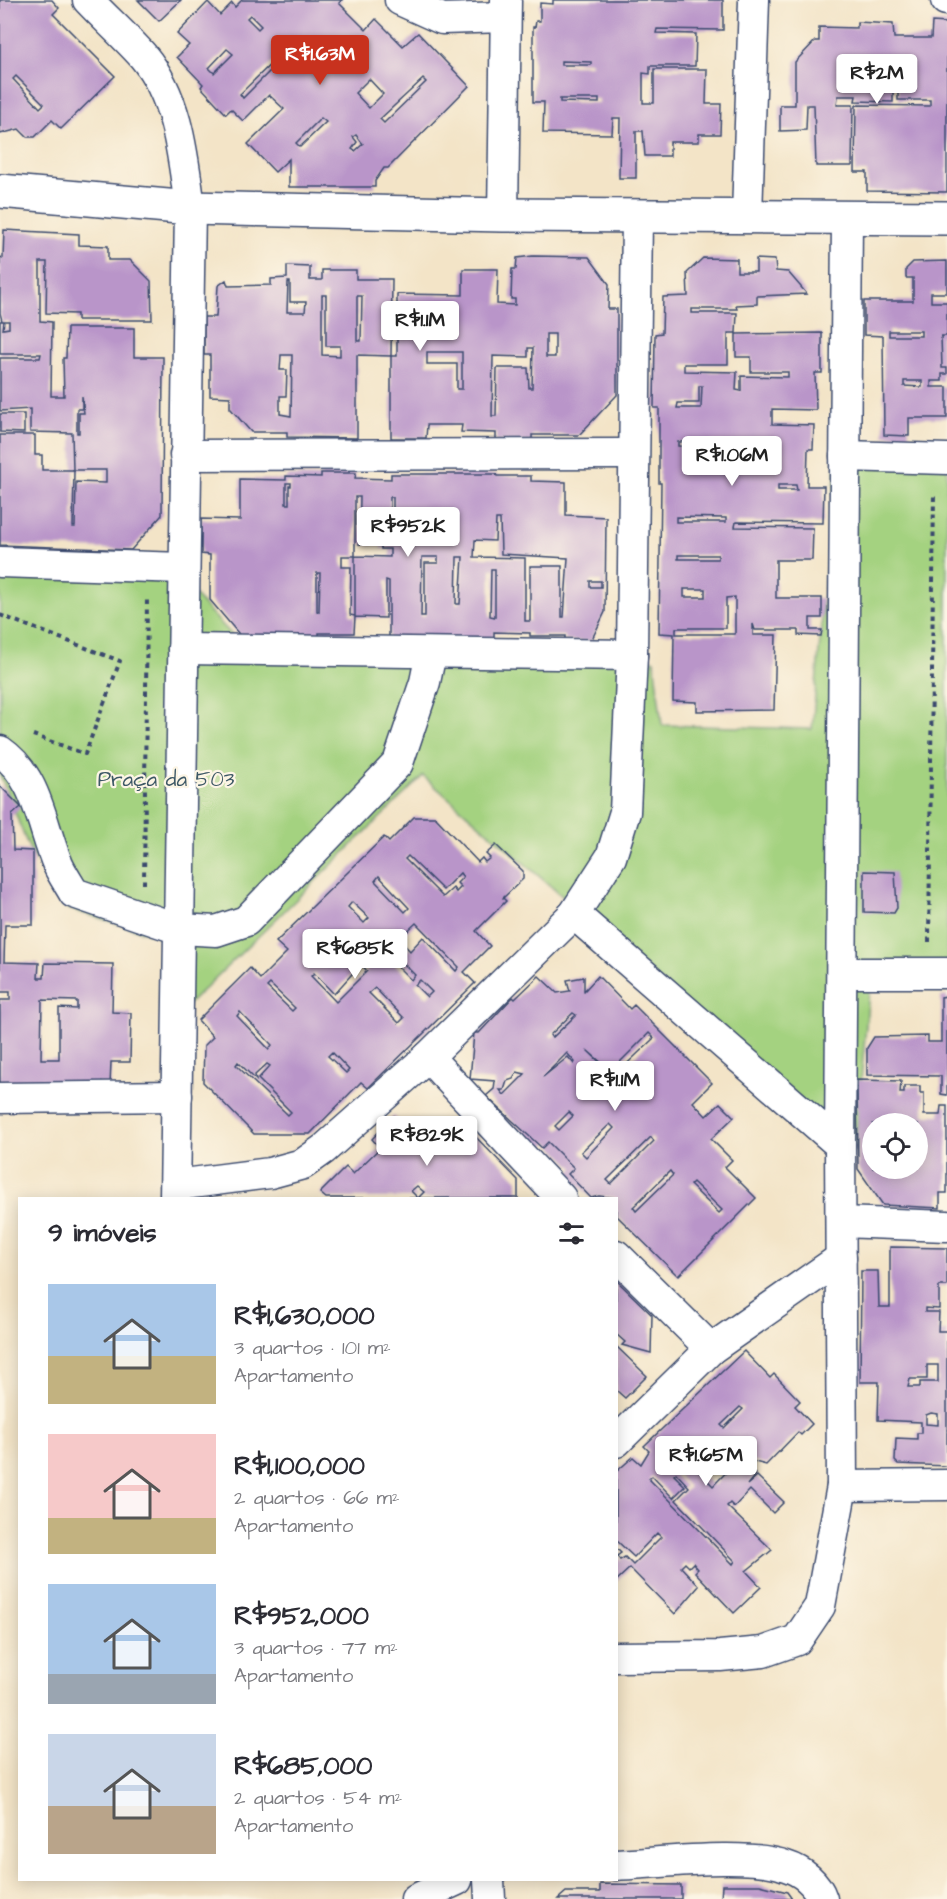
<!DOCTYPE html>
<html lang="pt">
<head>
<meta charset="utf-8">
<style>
	:root { --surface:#fff; --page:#f2f2f3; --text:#2b2b33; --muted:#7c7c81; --accent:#c8321e }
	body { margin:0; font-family:"Architects Daughter",sans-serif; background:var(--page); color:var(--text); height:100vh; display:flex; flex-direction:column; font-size:22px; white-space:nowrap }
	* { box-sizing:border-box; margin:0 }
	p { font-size:20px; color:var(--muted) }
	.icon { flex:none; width:33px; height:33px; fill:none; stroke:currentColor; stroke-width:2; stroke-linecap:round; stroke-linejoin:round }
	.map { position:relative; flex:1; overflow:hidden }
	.drawer { position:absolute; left:18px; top:1197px; width:600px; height:684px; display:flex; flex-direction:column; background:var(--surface); border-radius:0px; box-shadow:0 3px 15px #0003 }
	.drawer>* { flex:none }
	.controls { position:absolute; left:862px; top:1113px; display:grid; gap:12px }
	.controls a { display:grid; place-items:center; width:66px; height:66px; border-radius:50%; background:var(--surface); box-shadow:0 3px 15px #0003; font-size:30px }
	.price { position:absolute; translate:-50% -51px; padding:0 14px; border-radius:6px; background:#fff; color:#222; font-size:20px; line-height:39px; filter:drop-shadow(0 2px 3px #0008) }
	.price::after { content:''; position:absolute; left:50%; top:36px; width:18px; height:14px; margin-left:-9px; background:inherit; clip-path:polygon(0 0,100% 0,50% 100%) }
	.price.selected { background:var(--accent); color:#fff }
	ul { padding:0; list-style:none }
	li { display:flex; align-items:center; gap:18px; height:150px; padding:0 30px }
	li span { display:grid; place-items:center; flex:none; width:168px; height:120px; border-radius:0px; color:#555 }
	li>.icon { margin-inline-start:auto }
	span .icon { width:72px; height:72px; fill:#fffc; stroke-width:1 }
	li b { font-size:26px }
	h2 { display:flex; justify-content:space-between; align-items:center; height:72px; padding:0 30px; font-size:26px }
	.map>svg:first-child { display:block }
	.green { fill:#a4d280; stroke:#60806f; stroke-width:1.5 }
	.building { fill:#b995c9; fill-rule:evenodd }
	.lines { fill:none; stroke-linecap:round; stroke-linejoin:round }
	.street-casing { stroke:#3b4a6e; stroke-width:33 }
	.secondary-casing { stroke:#3b4a6e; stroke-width:36 }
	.path { stroke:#3b4a6e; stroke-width:4; stroke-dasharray:4.5 4.5; stroke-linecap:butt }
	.street { stroke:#fff; stroke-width:30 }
	.secondary { stroke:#fff; stroke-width:33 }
	.labels { text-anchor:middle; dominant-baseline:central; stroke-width:4.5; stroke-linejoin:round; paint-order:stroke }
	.park-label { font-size:21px; fill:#3d5866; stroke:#fcf5e5 }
</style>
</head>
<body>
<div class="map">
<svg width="947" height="1899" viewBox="0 0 947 1899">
	<rect width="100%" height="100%" fill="#fcf5e5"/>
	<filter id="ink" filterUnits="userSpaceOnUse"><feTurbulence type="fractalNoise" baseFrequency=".0167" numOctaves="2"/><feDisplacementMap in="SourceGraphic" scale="12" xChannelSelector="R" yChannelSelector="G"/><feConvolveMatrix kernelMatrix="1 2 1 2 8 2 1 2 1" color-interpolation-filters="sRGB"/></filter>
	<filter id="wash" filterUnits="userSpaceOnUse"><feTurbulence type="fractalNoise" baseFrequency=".008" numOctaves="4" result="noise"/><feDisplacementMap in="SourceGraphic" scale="24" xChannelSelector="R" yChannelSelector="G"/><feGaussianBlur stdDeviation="1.35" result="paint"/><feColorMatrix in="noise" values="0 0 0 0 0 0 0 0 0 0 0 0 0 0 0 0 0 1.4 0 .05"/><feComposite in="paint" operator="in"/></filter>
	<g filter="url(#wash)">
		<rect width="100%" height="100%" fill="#f3e4c7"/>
		<polygon class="green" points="836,463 947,463 947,976 870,980 855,1149 423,776 166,1026 170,940 66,908 28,846 0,774 0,560 167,566 246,650 654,660 662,725 812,729"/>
		<g id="blocks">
			<g class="building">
				<path d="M0,0H52L59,8L53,14L115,76L61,129L52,120L35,137H27L19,129L0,134ZM16,76L44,104L40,108L13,79Z"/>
				<polygon points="138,0 181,0 159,21"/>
				<path d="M242,0H342L339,3L366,30L376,19L403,46L418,33L469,86L388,168H384L375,181V187H289V159L275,172L248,144L284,109L269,95L243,121L231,109L226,114L201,87L203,84L177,57L189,45L177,34L208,2L220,15L232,3L235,7ZM250,15L261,26L258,29L247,18ZM227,49L233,54L214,73L209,68ZM281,54L284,57L243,98L240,94ZM369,79L383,94L369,108L355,93ZM423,79L426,82L384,123L380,119ZM321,118L326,122L300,147L296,143ZM356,135L363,144L355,151L352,149L357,142L353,137Z"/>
				<path d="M553,0H723V30L657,29L656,33L696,34L695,66H650V74L643,73V103H654V69H707L706,104H721L720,134H699V142H670V156H645L643,131H636V178H619L620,118H613L612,134L543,133L544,102H533V27H535L536,21H540V3L553,4ZM561,61L591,62V65H561ZM560,99H599V103L560,102Z"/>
				<polygon points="857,22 893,24 894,38 931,38 932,22 947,23 947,192 867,191 867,172 855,172 856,105 930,106 930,100 898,100 898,66 893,66 893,102 855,101 856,96 838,96 837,105 853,105 852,166 816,166 814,105 807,105 806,130 780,131 780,105 795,105 795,62 815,41 819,41 819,27 857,28"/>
				<path d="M4,230L79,234V245L108,246V260H130L151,281L152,320H77V314L46,313L47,262H40V321L52,322L51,396H64L63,358H66L67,328H134V357H163L162,515L131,550L0,545V435H35V455H42V470H74L73,527H75L76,482L106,483V470H73L72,433L30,432V409L0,411V358H40L41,354H0V321H4L3,329L9,328V321H2L0,313V257L3,258ZM82,396L84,413H79V433H77V409H82Z"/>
				<path d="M533,256L589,257L609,284L608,309H617V395L579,435H532V442L496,441V433L461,432L462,425H427L426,438H391V356L357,355V438L287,437V432H251L230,408V397L210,396V355H204V317H216L218,286L226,280L228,286L271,285V279L287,278V266L310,267V280H322V270H356V279H392L391,356H397V294L463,295V269H498L497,304L515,305V299H511L512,269H516L517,258ZM288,282H290V302H306L305,312H287ZM322,295H326V346H340V356L322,355ZM357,296H362L361,341H357ZM546,334H555V357H546ZM528,348H533L532,388H529L528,368H497L496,416H492L493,356L528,357ZM427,352H462V389H457V364H427ZM281,355H292L291,416L280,414V396H286L287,370H280Z"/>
				<path d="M703,258L737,259V272H756V259L775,260L776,271L788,272L807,294L757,296V304L736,305L737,309H692V313H737L736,333H728V364H684V371L737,372L736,390L741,391V376L788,377V372H751V357H736V334L822,333V373H815L816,410L772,409V424L814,425L813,449H808L807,486H824L823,523L736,522L735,527L813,528L812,560H776V598H822V618H810V630H822L821,636L798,635V630H755L753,624V635H776L774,710L697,711V702L673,701L674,634L659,633L661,483H659V408H654L655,334L662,333L663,297L688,296L687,273ZM699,386H702L701,408H677L678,403H699ZM678,442H723V447L678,446ZM778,485H796L797,490H778ZM676,517L726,518V522H676ZM678,555H718V559H678ZM684,589H705V597H684ZM735,597V634H676V628H726V598Z"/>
				<path d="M947,261V293H931V302H947V336H941L942,368H947V374H942V381H931V387H947V418H909V436L884,435L883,336L864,335V301H913V278H906V269L913,262ZM889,331H921V336H889ZM904,381H922V387L904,386Z"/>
				<polygon points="0,414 24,414 24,433 0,432"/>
				<path d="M321,473H356L355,478L391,479V474H496L497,476H531V481L566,482V515L606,517L605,612L591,641H565V636H530V633L494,632V641H389V581L386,580V618L355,617L354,633H319V640H244L210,600V555L201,554V519L240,520V479L286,480V476L321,477ZM286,483H291V486H289V504H286ZM355,497H360L359,544L381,545V549H390V557L355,556V616L350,615L351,567H342V556H355ZM390,497H393V522L390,521ZM496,519H500L501,554L568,558L564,617H562V566H530V621H525V558L474,557L475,540L495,541ZM422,557H438V563H425V616H421ZM457,557H463L460,604H456ZM491,569H495V617L490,616ZM317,573H320L319,612L317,611ZM590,581H601V587H590Z"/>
				<path d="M0,786L21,807L12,815L13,850L33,851V925H5L4,962L39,963L38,978H44L45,963L113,964L112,1012L131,1013L130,1062H111L110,1085L0,1087V1000H10V992H0ZM42,1000L77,1001V1009L59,1008V1059H41Z"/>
				<path d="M414,817H435L478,862L482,858L485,862L490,858L486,854L496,845L523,871V879L503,898L506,901L476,931L490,946L464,972L475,983L368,1088L361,1082L310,1134H254L203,1082L204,1046L213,1037L198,1020L250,968L260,979L287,952L276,942L384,837L389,842ZM408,856L443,890L460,873L463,877L457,883L461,887L456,892L453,888L443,897L405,859ZM379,876L409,908L405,912L375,881ZM352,902L369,918L364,923L348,907ZM416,923L459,967L456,971L423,937L410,951L399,939ZM398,958L415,975L411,980L394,963ZM361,964L367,971L336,1002L311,976L314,973L334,994ZM420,980L432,992L427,997L415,985ZM270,984L295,1008L292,1011L267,987ZM375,988L404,1018L399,1023L369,993ZM240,1012L272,1045L269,1049L237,1016ZM332,1052L349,1070L346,1073L328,1056ZM238,1062L256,1080L255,1075L267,1064L270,1066L258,1079L291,1112L288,1115L236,1065Z"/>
				<polygon points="864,871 895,872 897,908 894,913 864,912"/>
				<path d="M539,976L557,993L570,991L567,980L584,977V991L598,976L630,1009L634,1005L712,1083L693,1102L706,1116L720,1103L734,1117L711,1139L732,1160L725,1167L756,1198L678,1276L616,1215V1198L599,1196L591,1198L568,1174L574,1168L548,1142L542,1148L486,1096L494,1089L495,1081L470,1079L474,1033H479L513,997L515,999ZM573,1013L576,1015L552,1038L550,1035ZM649,1033L654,1038L614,1076L587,1050L611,1071ZM567,1053L575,1062L574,1064L568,1057L543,1077ZM517,1072L525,1074L504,1095L500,1090H504L507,1081L513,1079ZM569,1112L573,1116L559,1130L555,1126ZM610,1124L614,1128L586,1157L581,1152ZM651,1137L654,1141L611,1184L607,1180ZM670,1171L673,1175L636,1211L633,1207ZM693,1182L722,1210L719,1213L690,1185Z"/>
				<polygon points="947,996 947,1095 941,1094 941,1076 867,1075 867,1048 874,1037 928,1036 928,1042 941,1042 941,997"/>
				<path d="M857,1080L901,1081L900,1093H904V1086H920V1093H924V1115H940L941,1106H947V1193H940V1208L883,1205L858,1169ZM873,1124H918V1168H873Z"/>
				<path d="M394,1116L413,1137L409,1141L414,1146L421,1140L409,1125L413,1121L462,1123L518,1180V1198H326L320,1193L346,1167L353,1174L380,1148L372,1139ZM417,1186L424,1192L418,1198L411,1191Z"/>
				<path d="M890,1247L947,1248V1286H939V1309L925,1308V1312H939L938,1331H947V1466L898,1464L895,1461L896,1438L917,1439V1433H921V1422L878,1420L879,1382H860L861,1271H878L879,1307H890ZM927,1365H938V1382H920V1387H908L910,1379H927ZM931,1413L938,1414V1425L926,1424V1415Z"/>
				<polygon points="616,1280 652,1315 651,1353 622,1345 625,1342 616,1334"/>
				<polygon points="616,1346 647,1376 625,1398 616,1390"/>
				<path d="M744,1351L770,1378L774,1374L800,1401L795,1406L812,1424L801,1435L798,1432L766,1465L740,1458L756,1474L747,1485L757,1476L784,1502L773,1513L750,1490L734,1507L730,1503L727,1506L772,1550L746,1571L761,1587L734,1613L695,1572L698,1569L693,1563L689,1567L685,1563L681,1567L699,1586L675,1614L630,1568L616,1581V1548L621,1553L617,1556L620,1560L625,1557L633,1565L661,1537L657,1533L634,1557L616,1540V1472L633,1457L641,1464L649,1451L644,1446ZM740,1407L743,1409L724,1428L721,1425ZM676,1439L711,1474L733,1452L740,1458L713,1486L672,1444ZM676,1473L689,1487L676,1500L735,1561L733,1564L649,1479L652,1476L673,1498L685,1486L674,1475Z"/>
				<polygon points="600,1884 681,1885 681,1899 558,1899 566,1892 600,1892"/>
				<polygon points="722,1885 760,1885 787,1892 792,1899 721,1899"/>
			</g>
		</g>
	</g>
	<g filter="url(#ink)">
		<use href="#blocks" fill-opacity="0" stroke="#3b4a6e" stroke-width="1.5"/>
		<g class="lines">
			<defs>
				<g id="street">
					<path d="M88,0C106,19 126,37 143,56C178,98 183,156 190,208L175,1198"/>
					<polyline points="400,0 442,19 505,17"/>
					<polyline points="946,0 947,0"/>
					<polyline points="503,215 506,0"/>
					<polyline points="747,216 754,0"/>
					<polyline points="185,455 633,454"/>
					<polyline points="845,456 947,459"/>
					<polyline points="0,562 183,568"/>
					<polyline points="183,649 632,655"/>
					<path d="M0,751C38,777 41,825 58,865C62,874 69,884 74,893L179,929L216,931L246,921L398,763L425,682L431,653"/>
					<polyline points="574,914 840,1145"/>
					<polyline points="842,973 947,973"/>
					<polyline points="428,1057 561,1198"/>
					<polyline points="0,1098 177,1096"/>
					<polyline points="176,1185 270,1173 303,1164 324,1149 428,1057 574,914 611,857 625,812 632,655 637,216"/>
					<polyline points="841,1222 947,1226"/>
					<polyline points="616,1255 711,1349"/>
					<polyline points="616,1442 711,1349 841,1258"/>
					<polyline points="842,1486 947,1485"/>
					<polyline points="616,1657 720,1656 763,1652 797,1640 820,1606 842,1486 840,1145 847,217"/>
					<path d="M616,1865C659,1863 749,1852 786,1866C802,1871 817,1883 822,1899"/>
					<polyline points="489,1880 490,1899"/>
					<polyline points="416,1899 457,1880"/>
				</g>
				<polyline id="secondary" points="0,191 190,208 503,215 947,218"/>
			</defs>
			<use href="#street" class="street-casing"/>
			<use href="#secondary" class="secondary-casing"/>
			<g class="path">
				<polyline points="0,615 120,661 85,754 33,735"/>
				<polyline points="144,884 147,597"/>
				<polyline points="929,942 934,492"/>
			</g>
			<use href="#street" class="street"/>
			<use href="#secondary" class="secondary"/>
		</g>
	</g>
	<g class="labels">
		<g class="park-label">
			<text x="166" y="779">Praça da 503</text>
		</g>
	</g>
</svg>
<div class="controls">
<a><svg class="icon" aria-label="locate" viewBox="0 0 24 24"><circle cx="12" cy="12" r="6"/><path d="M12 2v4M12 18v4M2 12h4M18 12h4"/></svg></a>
</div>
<b class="price selected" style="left:320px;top:86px">R$1.63M</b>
<b class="price" style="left:877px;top:105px">R$2M</b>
<b class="price" style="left:420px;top:352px">R$1.1M</b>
<b class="price" style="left:732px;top:487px">R$1.06M</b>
<b class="price" style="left:408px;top:558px">R$952K</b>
<b class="price" style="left:355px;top:980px">R$685K</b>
<b class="price" style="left:615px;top:1112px">R$1.1M</b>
<b class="price" style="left:427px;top:1167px">R$829K</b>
<b class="price" style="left:706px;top:1487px">R$1.65M</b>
<section class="drawer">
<h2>9 imóveis<svg class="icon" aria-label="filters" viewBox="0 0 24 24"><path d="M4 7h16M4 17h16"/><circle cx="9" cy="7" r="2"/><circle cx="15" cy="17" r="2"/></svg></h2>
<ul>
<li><span style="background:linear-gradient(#a9c7e8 60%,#c2b280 0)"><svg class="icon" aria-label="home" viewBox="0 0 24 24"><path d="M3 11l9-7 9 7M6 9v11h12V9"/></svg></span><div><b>R$1,630,000</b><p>3 quartos · 101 m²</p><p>Apartamento</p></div></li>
<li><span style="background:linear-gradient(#f6c9c9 70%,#c2b280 0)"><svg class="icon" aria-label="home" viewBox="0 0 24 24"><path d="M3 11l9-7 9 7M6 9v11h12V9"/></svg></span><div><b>R$1,100,000</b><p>2 quartos · 66 m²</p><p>Apartamento</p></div></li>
<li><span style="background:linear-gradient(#a9c7e8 75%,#9aa5b1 0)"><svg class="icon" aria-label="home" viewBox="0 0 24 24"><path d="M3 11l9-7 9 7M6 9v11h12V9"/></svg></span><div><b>R$952,000</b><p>3 quartos · 77 m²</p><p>Apartamento</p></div></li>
<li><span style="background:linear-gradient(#c9d6e8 60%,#b9a48a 0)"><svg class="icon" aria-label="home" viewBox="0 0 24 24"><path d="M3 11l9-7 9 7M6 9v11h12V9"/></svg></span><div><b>R$685,000</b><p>2 quartos · 54 m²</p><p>Apartamento</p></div></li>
</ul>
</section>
</div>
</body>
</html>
